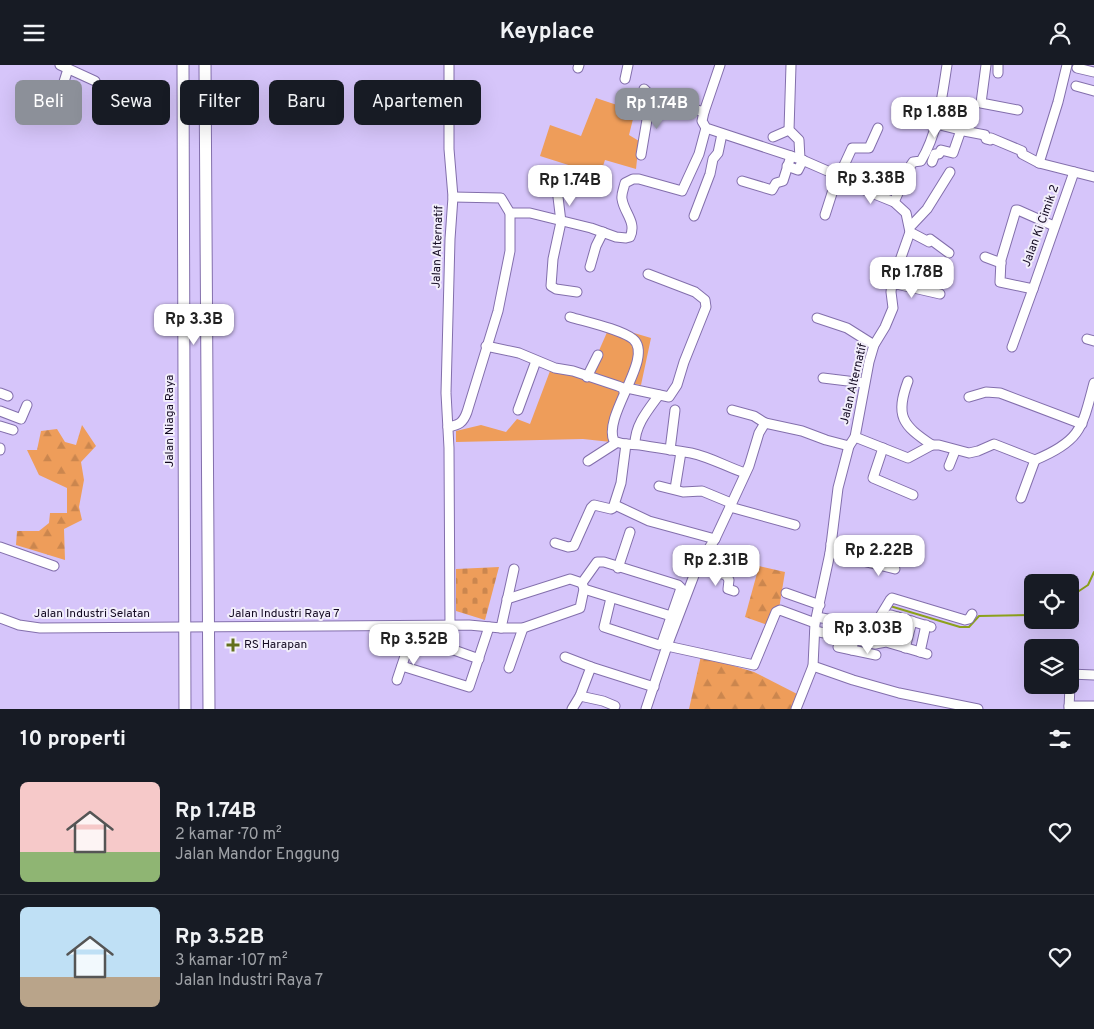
<!DOCTYPE html>
<html lang="id">
<head>
<meta charset="utf-8">
<style>
	:root { --surface:#171b24; --page:#20242c; --text:#f1f3f6; --muted:#9ea1a6; --line:#363941; --accent:#8c9099 }
	body { margin:0; font-family:Overpass,sans-serif; background:var(--page); color:var(--text); height:100vh; display:flex; flex-direction:column; font-size:19px; white-space:nowrap }
	* { box-sizing:border-box; margin:0 }
	p { font-size:16px; color:var(--muted) }
	.icon { flex:none; width:28px; height:28px; fill:none; stroke:currentColor; stroke-width:2; stroke-linecap:round; stroke-linejoin:round }
	.map { position:relative; height:644px; overflow:hidden }
	.side { display:flex; flex-direction:column; background:var(--surface); flex:1 }
	.side>* { flex:none }
	.banner { position:absolute; left:15px; top:15px; width:500px; height:45px; display:flex; gap:10px }
	.buttons { position:absolute; left:1024px; top:509px; display:grid; gap:10px }
	.buttons a { display:grid; place-items:center; width:55px; height:55px; border-radius:8px; background:var(--surface); box-shadow:0 5px 20px #0002; font-size:25px }
	.price { position:absolute; translate:-50% -42px; padding:0 11px; border-radius:10px; background:#fff; color:#222; font-size:16px; line-height:32px; filter:drop-shadow(0 1px 2px #0008) }
	.price::after { content:''; position:absolute; left:50%; top:30px; width:15px; height:11px; margin-left:-8px; background:inherit; clip-path:polygon(0 0,100% 0,50% 100%) }
	.price.on { background:var(--accent); color:#fff }
	ul { padding:0; list-style:none }
	li { display:flex; align-items:center; gap:15px; height:125px; padding:0 20px }
	li+li { border-top:1px solid var(--line) }
	li span { display:grid; place-items:center; flex:none; width:140px; height:100px; border-radius:8px; color:#555 }
	li>.icon { margin-inline-start:auto }
	span .icon { width:60px; height:60px; fill:#fffc; stroke-width:1 }
	li b { font-size:21px }
	h2 { display:flex; justify-content:space-between; align-items:center; height:60px; padding:0 20px; font-size:21px }
	.chip { padding:0 18px; border-radius:8px; background:var(--surface); box-shadow:0 5px 20px #0002; font-size:18px; line-height:45px }
	.chip.on { background:var(--accent); color:#fff }
	header { display:flex; justify-content:space-between; align-items:center; height:65px; padding:0 20px; background:var(--surface); font-size:22px; font-weight:700 }
	.map>svg:first-child { display:block }
	.green { fill:#ee9d5a }
	.forest { fill:url(#forest-firs) }
	.cemetery { fill:url(#cemetery-stones) }
	.lines { fill:none; stroke-linecap:round; stroke-linejoin:round }
	.stream { stroke:#8ca11b; stroke-width:2 }
	.minor-casing { stroke:#836fac; stroke-width:11 }
	.major-casing { stroke:#836fac; stroke-width:13 }
	.minor { stroke:#fff; stroke-width:9 }
	.major { stroke:#fff; stroke-width:11 }
	.poi-dot { fill:#62701c; stroke:#f2eefb; stroke-width:2 }
	.labels { text-anchor:middle; dominant-baseline:central; stroke-width:4; stroke-linejoin:round; paint-order:stroke }
	.street-label { font-size:12px; fill:#130a21; stroke:#f2eefb }
	.poi-label { font-size:12px; fill:#130a21; stroke:#f2eefb; text-anchor:start }
</style>
</head>
<body>
<header><svg class="icon" aria-label="menu" viewBox="0 0 24 24"><path d="M4 6h16M4 12h16M4 18h16"/></svg>Keyplace<svg class="icon" aria-label="person" viewBox="0 0 24 24"><circle cx="12" cy="8" r="4"/><path d="M4 21q1-7 8-7t8 7"/></svg></header>
<div class="map">
<svg width="1094" height="644" viewBox="0 0 1094 644">
	<defs>
		<pattern id="forest-firs" width="22" height="20" patternUnits="userSpaceOnUse" patternTransform="scale(1.25)"><rect width="22" height="20" fill="#ee9d5a"/><path d="M5 1l3.5 6h-7zM16 11l3.5 6h-7z" fill="#cb864e"/></pattern>
		<pattern id="cemetery-stones" width="16" height="16" patternUnits="userSpaceOnUse" patternTransform="scale(1.25)"><rect width="16" height="16" fill="#ee9d5a"/><path d="M2 7V4a2 2 0 0 1 4 0v3zM10 15v-3a2 2 0 0 1 4 0v3z" fill="#cb864e"/></pattern>
	</defs>
	<rect width="100%" height="100%" fill="#d6c5fa"/>
	<g class="green">
		<polygon points="596,33 635,46 629,70 639,76 636,104 605,95 600,110 540,91 550,60 581,71"/>
		<polygon points="608,265 634,268 651,273 641,320 626,317 611,377 583,374 456,377 456,366 481,360 506,367 517,354 530,359 550,306 587,313"/>
	</g>
	<g class="forest">
		<polygon points="82,360 96,381 81,397 84,415 79,442 82,455 64,464 65,495 16,480 17,466 39,466 49,458 50,448 67,448 67,423 39,410 27,385 37,385 41,366 57,364 65,377 76,380"/>
		<polygon points="759,501 785,507 779,544 770,561 745,552"/>
		<polygon points="701,591 754,607 803,632 798,644 689,644"/>
	</g>
	<polygon class="cemetery" points="499,502 485,555 456,546 456,504"/>
	<g class="lines">
		<g class="stream">
			<polyline points="1070,532 1088,520 1094,507"/>
			<polyline points="890,541 960,562 969,562 979,551 1032,550"/>
		</g>
		<defs>
			<g id="minor">
				<polyline points="60,0 95,16"/>
				<polyline points="449,0 449,84 453,132 450,174 446,328 449,383 450,561"/>
				<polyline points="720,0 704,47 702,56 706,63 800,94 839,111 857,122 894,137 906,148 910,167 892,218 891,227 893,243 885,262 874,280 869,297 855,372"/>
				<polyline points="791,0 789,65 799,75 800,94"/>
				<polyline points="986,0 981,38 1018,45"/>
				<polyline points="998,0 998,8"/>
				<polyline points="578,3 579,0"/>
				<polyline points="1077,3 1094,7"/>
				<polyline points="625,14 628,0"/>
				<polyline points="63,20 68,4"/>
				<polyline points="1076,21 1094,26"/>
				<polyline points="644,24 651,31 704,47"/>
				<polyline points="936,59 964,66 985,70 986,74 990,75 991,73 1022,86 1022,89 1039,98 1094,112"/>
				<polyline points="773,72 789,65"/>
				<polyline points="641,90 651,31"/>
				<polyline points="932,97 935,89 939,89 941,85 953,88 961,65"/>
				<polyline points="1039,98 1058,37 1067,0"/>
				<polyline points="787,101 798,105 803,95"/>
				<polyline points="742,116 772,125 776,118 783,116 791,91"/>
				<polyline points="565,120 560,125 558,132 561,157 553,194 551,221 556,224 577,227"/>
				<path d="M894,137L911,100L913,97L921,96C938,68 942,32 947,0"/>
				<path d="M510,148H530L591,163L616,172L626,173L630,172C637,157 624,148 622,134C621,129 624,123 625,118L633,114H639L682,126L699,89L706,63"/>
				<polyline points="825,150 834,122 852,83 869,83 878,63"/>
				<polyline points="694,151 710,109 713,94 718,88 722,69"/>
				<polyline points="1054,161 1018,145 1016,145 1001,195 1000,217 1033,224 1074,107"/>
				<polyline points="910,162 927,144 950,107"/>
				<polyline points="910,167 929,177 930,174 949,188"/>
				<polyline points="985,192 1001,198"/>
				<polyline points="590,202 596,181 603,167"/>
				<polyline points="892,218 940,229"/>
				<path d="M570,252C587,257 620,264 633,274C655,292 602,351 614,376C622,380 631,379 640,380C657,383 674,385 691,388C710,392 727,402 745,408"/>
				<polyline points="817,253 847,263 874,280"/>
				<polyline points="1087,274 1094,276"/>
				<polyline points="486,281 519,288 555,303 573,306 618,321 623,323 624,327"/>
				<polyline points="1012,282 1033,224"/>
				<polyline points="587,312 598,290"/>
				<polyline points="823,313 864,318"/>
				<path d="M908,316C895,351 902,360 932,380"/>
				<polyline points="627,323 669,332 677,320 684,297 706,242 705,235 695,227 648,209"/>
				<polyline points="0,328 8,331"/>
				<polyline points="969,332 986,327 1000,328 1082,359"/>
				<polyline points="518,345 536,296"/>
				<polyline points="732,345 754,351 765,358"/>
				<polyline points="0,346 21,354 27,340"/>
				<polyline points="0,361 13,365"/>
				<path d="M448,362C459,360 463,358 467,347L498,246L510,186V148L501,133L453,132"/>
				<path d="M635,379C635,360 648,345 659,330"/>
				<polyline points="0,383 0,385"/>
				<polyline points="883,383 873,413 913,430"/>
				<polyline points="670,385 675,345"/>
				<polyline points="588,396 616,378"/>
				<polyline points="949,401 955,386"/>
				<polyline points="659,421 683,427 702,426 731,438"/>
				<polyline points="675,424 681,387"/>
				<polyline points="1021,433 1035,395"/>
				<polyline points="615,440 649,456 715,474"/>
				<polyline points="730,442 795,460"/>
				<polyline points="555,478 568,482 574,481 591,443 594,440 611,444 613,443 621,418 626,379"/>
				<polyline points="831,479 878,489"/>
				<polyline points="0,482 54,501"/>
				<polyline points="830,488 895,504"/>
				<polyline points="618,503 630,467"/>
				<polyline points="697,503 726,510 729,515 728,524 734,526"/>
				<polyline points="584,524 671,551"/>
				<polyline points="786,528 820,540"/>
				<polyline points="507,534 570,514 582,518"/>
				<polyline points="817,552 873,563 890,535 892,533 965,555 969,554 972,549"/>
				<polyline points="0,553 19,560 40,563 469,560 501,563 514,504"/>
				<polyline points="501,563 523,563 580,543 584,524 582,518 597,497 604,497 678,520 681,523 662,578 659,580 604,562 611,533"/>
				<polyline points="815,566 875,579 886,577 927,589"/>
				<polyline points="854,574 852,585 876,590"/>
				<polyline points="881,577 891,550 931,562"/>
				<polyline points="891,578 898,552"/>
				<polyline points="667,581 754,600 776,547 780,545 815,558"/>
				<polyline points="838,582 852,585"/>
				<polyline points="905,583 912,556"/>
				<polyline points="920,587 926,560"/>
				<polyline points="565,592 591,602"/>
				<polyline points="402,601 469,622 489,562"/>
				<polyline points="813,601 853,615 899,628 978,644"/>
				<polyline points="509,603 523,563"/>
				<polyline points="1070,609 1094,610"/>
				<polyline points="397,615 412,570 479,594"/>
				<polyline points="580,631 603,636 615,641"/>
				<polyline points="1069,641 1094,641"/>
				<polyline points="572,644 580,631 591,602 654,622"/>
				<path d="M646,644L667,581L698,500L715,474L730,442L749,401L759,368L765,358L802,366L826,375L849,381L855,372L908,393L932,380H939L969,388L978,386L994,379L1035,395C1081,376 1082,363 1094,318"/>
				<polyline points="796,644 813,601 815,558 830,488 838,423 849,381"/>
				<polyline points="1069,644 1070,620"/>
			</g>
			<g id="major">
				<polyline points="183,0 185,644"/>
				<polyline points="205,0 209,644"/>
			</g>
		</defs>
		<use href="#minor" class="minor-casing"/>
		<use href="#major" class="major-casing"/>
		<use href="#minor" class="minor"/>
		<use href="#major" class="major"/>
	</g>
	<path class="poi-dot" d="M230.5 572.5h5v5h5v5h-5v5h-5v-5h-5v-5h5z"/>
	<g class="labels">
		<g class="street-label">
			<text transform="translate(1041 161) rotate(-70)">Jalan Ki Cimik 2</text>
			<text transform="translate(438 182) rotate(-88)">Jalan Alternatif</text>
			<text transform="translate(854 319) rotate(-77)">Jalan Alternatif</text>
			<text transform="translate(170 356) rotate(-90)">Jalan Niaga Raya</text>
			<text x="92" y="549">Jalan Industri Selatan</text>
			<text x="284" y="549">Jalan Industri Raya 7</text>
		</g>
		<g class="poi-label">
			<text x="244" y="580">RS Harapan</text>
		</g>
	</g>
</svg>
<div class="buttons">
<a><svg class="icon" aria-label="locate" viewBox="0 0 24 24"><circle cx="12" cy="12" r="6"/><path d="M12 2v4M12 18v4M2 12h4M18 12h4"/></svg></a>
<a><svg class="icon" aria-label="layers" viewBox="0 0 24 24"><path d="M12 4l9 5-9 5-9-5zM3 14l9 5 9-5"/></svg></a>
</div>
<b class="price on" style="left:657px;top:65px">Rp 1.74B</b>
<b class="price" style="left:935px;top:74px">Rp 1.88B</b>
<b class="price" style="left:871px;top:140px">Rp 3.38B</b>
<b class="price" style="left:570px;top:142px">Rp 1.74B</b>
<b class="price" style="left:912px;top:234px">Rp 1.78B</b>
<b class="price" style="left:194px;top:281px">Rp 3.3B</b>
<b class="price" style="left:879px;top:512px">Rp 2.22B</b>
<b class="price" style="left:716px;top:522px">Rp 2.31B</b>
<b class="price" style="left:868px;top:590px">Rp 3.03B</b>
<b class="price" style="left:414px;top:601px">Rp 3.52B</b>
<div class="banner">
<a class="chip on">Beli</a>
<a class="chip">Sewa</a>
<a class="chip">Filter</a>
<a class="chip">Baru</a>
<a class="chip">Apartemen</a>
</div>
</div>
<section class="side">
<h2>10 properti<svg class="icon" aria-label="filters" viewBox="0 0 24 24"><path d="M4 7h16M4 17h16"/><circle cx="9" cy="7" r="2"/><circle cx="15" cy="17" r="2"/></svg></h2>
<ul>
<li><span style="background:linear-gradient(#f6c9c9 70%,#8fb573 0)"><svg class="icon" aria-label="home" viewBox="0 0 24 24"><path d="M3 11l9-7 9 7M6 9v11h12V9"/></svg></span><div><b>Rp 1.74B</b><p>2 kamar · 70 m²</p><p>Jalan Mandor Enggung</p></div><svg class="icon" aria-label="heart" viewBox="0 0 24 24"><path d="M12 20l-8-8c-3-5 5-10 8-4 3-6 11-1 8 4z"/></svg></li>
<li><span style="background:linear-gradient(#bfe0f5 70%,#b9a48a 0)"><svg class="icon" aria-label="home" viewBox="0 0 24 24"><path d="M3 11l9-7 9 7M6 9v11h12V9"/></svg></span><div><b>Rp 3.52B</b><p>3 kamar · 107 m²</p><p>Jalan Industri Raya 7</p></div><svg class="icon" aria-label="heart" viewBox="0 0 24 24"><path d="M12 20l-8-8c-3-5 5-10 8-4 3-6 11-1 8 4z"/></svg></li>
</ul>
</section>
</body>
</html>
